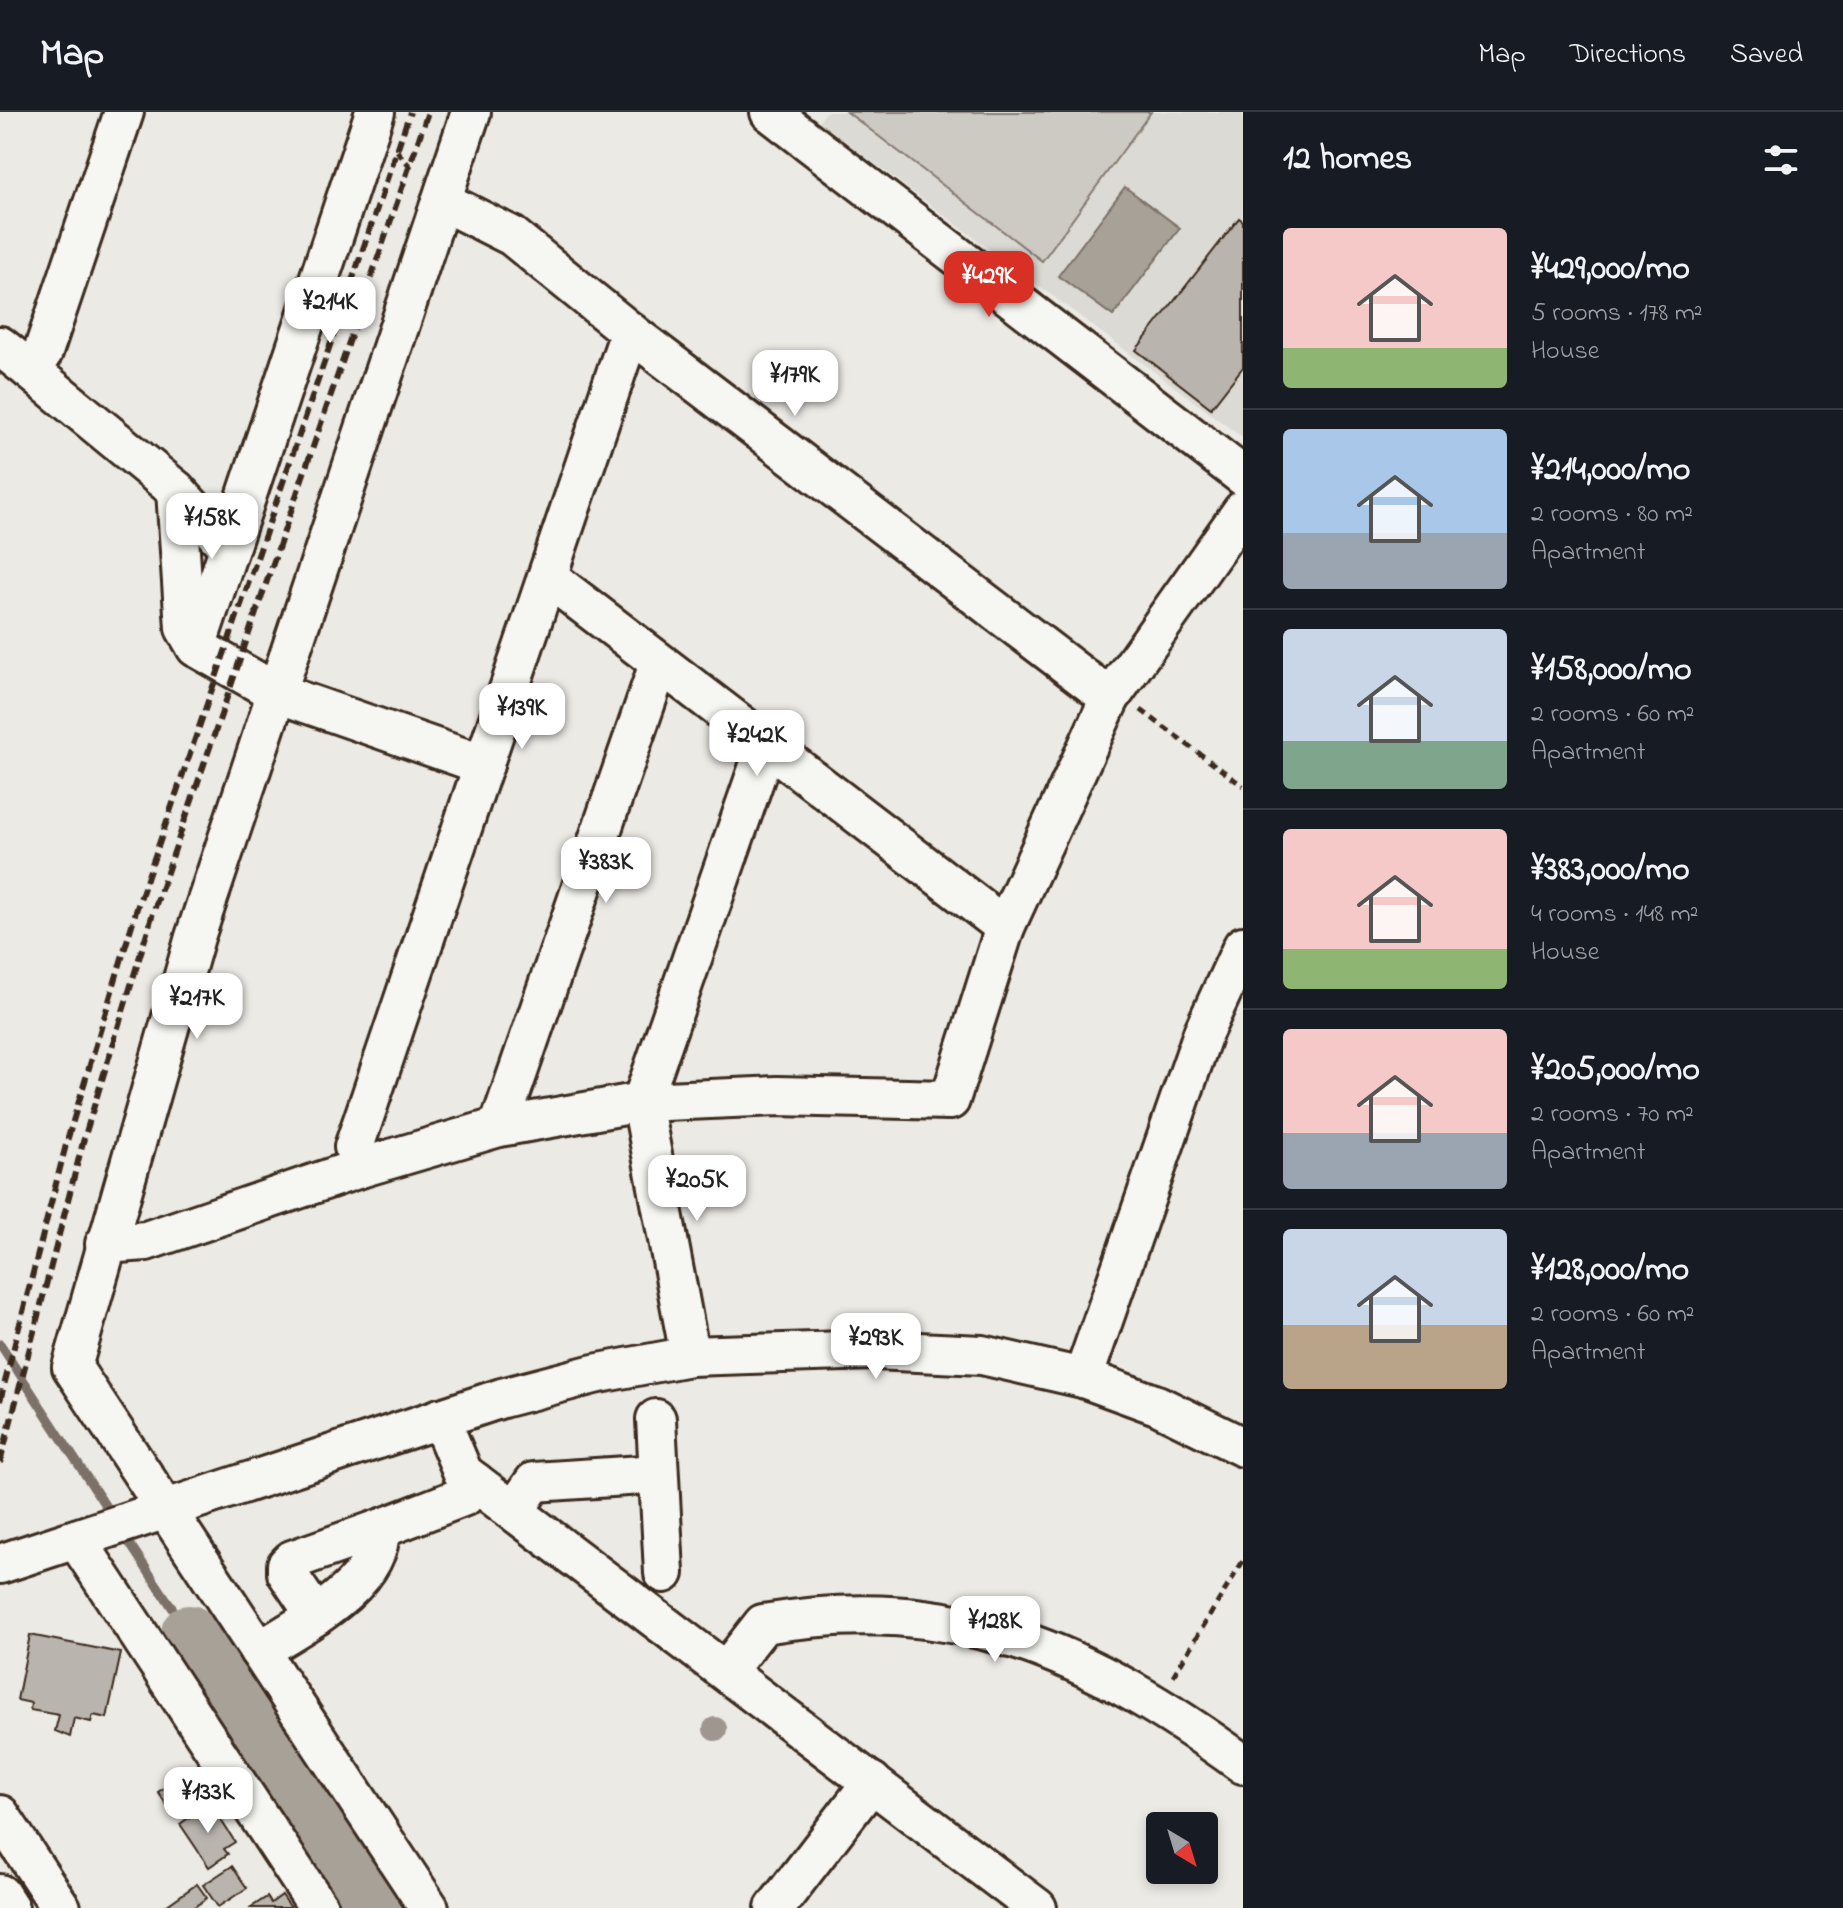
<!DOCTYPE html>
<html lang="en">
<head>
<meta charset="utf-8">
<style>
	:root { --surface:#171b24; --page:#242831; --text:#f1f3f6; --muted:#9ea1a6; --line:#363941; --accent:#d93025 }
	body { margin:0; font-family:"Indie Flower",sans-serif; background:var(--page); color:var(--text); height:100vh; display:flex; flex-direction:column; font-size:30px; white-space:nowrap }
	* { box-sizing:border-box; margin:0 }
	p { font-size:26px; color:var(--muted) }
	.icon { flex:none; width:44px; height:44px; fill:none; stroke:currentColor; stroke-width:2; stroke-linecap:round; stroke-linejoin:round }
	.map { position:relative; flex:1; overflow:hidden }
	.drawer { display:flex; flex-direction:column; background:var(--surface); width:600px }
	.drawer>* { flex:none }
	.needle { width:52px; rotate:142deg }
	.fabs { position:absolute; left:1146px; top:1700px; display:grid; gap:16px }
	.fabs a { display:grid; place-items:center; width:72px; height:72px; border-radius:8px; background:var(--surface); box-shadow:0 4px 12px #0003; font-size:40px }
	.price { position:absolute; translate:-50% -68px; padding:0 18px; border-radius:16px; background:#fff; color:#222; font-size:26px; line-height:52px; filter:drop-shadow(0 2px 4px #0008) }
	.price::after { content:''; position:absolute; left:50%; top:48px; width:24px; height:18px; margin-left:-12px; background:inherit; clip-path:polygon(0 0,100% 0,50% 100%) }
	.price.active { background:var(--accent); color:#fff }
	ul { padding:0; list-style:none }
	li { display:flex; align-items:center; gap:24px; height:200px; padding:0 40px }
	li+li { border-top:2px solid var(--line) }
	li span { display:grid; place-items:center; flex:none; width:224px; height:160px; border-radius:8px; color:#555 }
	li>.icon { margin-inline-start:auto }
	span .icon { width:96px; height:96px; fill:#fffc; stroke-width:1 }
	li b { font-size:34px }
	h2 { display:flex; justify-content:space-between; align-items:center; height:96px; padding:0 40px; font-size:34px }
	header { display:flex; align-items:center; gap:48px; box-sizing:border-box; height:112px; padding:0 40px; background:var(--surface); border-bottom:2px solid var(--line) }
	header strong { font-size:38px }
	nav { display:flex; gap:44px; margin-inline-start:auto; font-size:28px }
	main { display:flex; flex:1; min-height:0 }
	.map>svg:first-child { display:block }
	.built { fill:#dcdad4 }
	.green { fill:#cdcac4; stroke:#847a71; stroke-width:2 }
	.water { fill:#a8a198; stroke:#7c7167; stroke-width:2 }
	.lines { fill:none; stroke-linecap:round; stroke-linejoin:round }
	.stream { stroke:#7c7167; stroke-width:9 }
	.river { stroke:#a8a198; stroke-width:56 }
	.building { fill:#bab4ae; stroke:#3b2a1e; stroke-width:2 }
	.minor-casing { stroke:#3b2a1e; stroke-width:44 }
	.path { stroke:#3b2a1e; stroke-width:5; stroke-dasharray:8 6; stroke-linecap:butt }
	.minor { stroke:#f6f6f2; stroke-width:38 }
	.rail { stroke:#3b2a1e; stroke-width:6; stroke-dasharray:12 6; stroke-linecap:butt }
	.tree { fill:#9f968f }
</style>
</head>
<body>
<header>
<strong>Map</strong>
<nav><a>Map</a><a>Directions</a><a>Saved</a></nav>
</header>
<main>
<div class="map">
<svg width="1243" height="1796" viewBox="0 0 1243 1796">
	<rect width="100%" height="100%" fill="#ebeae5"/>
	<filter id="ink" filterUnits="userSpaceOnUse"><feTurbulence type="fractalNoise" baseFrequency=".0125" numOctaves="2"/><feDisplacementMap in="SourceGraphic" scale="16" xChannelSelector="R" yChannelSelector="G"/><feConvolveMatrix kernelMatrix="1 2 1 2 8 2 1 2 1" color-interpolation-filters="sRGB"/></filter>
	<g filter="url(#ink)">
		<polygon class="built" points="826,0 1243,0 1243,326 819,10"/>
		<polygon class="green" points="847,0 1151,0 1042,149"/>
		<polygon class="water" points="1125,75 1180,116 1113,204 1058,164"/>
		<g class="lines">
			<g class="stream">
				<polyline points="0,1232 112,1404"/>
				<polyline points="122,1420 189,1521"/>
			</g>
			<polyline class="river" points="189,1521 376,1796"/>
		</g>
		<g class="building">
			<polygon points="1239,106 1243,109 1243,255 1211,296 1136,238"/>
			<polygon points="30,1523 121,1541 107,1606 93,1603 91,1610 74,1606 70,1625 55,1619 59,1603 30,1598 31,1591 17,1588"/>
			<polygon points="197,1654 212,1676 173,1702 158,1680"/>
			<polygon points="210,1691 235,1730 224,1737 228,1742 209,1755 180,1712"/>
			<polygon points="232,1754 247,1776 218,1795 203,1773"/>
			<polygon points="197,1772 207,1786 193,1796 163,1796"/>
			<polygon points="282,1783 291,1796 250,1796 267,1785 271,1791"/>
		</g>
		<g class="lines">
			<defs>
				<g id="minor">
					<polyline points="124,0 43,240 30,258 176,378 229,436"/>
					<polyline points="375,0 196,535 277,581 484,653"/>
					<polyline points="770,0 1243,364"/>
					<polyline points="442,89 512,124 630,220 1110,586"/>
					<polyline points="0,234 30,258"/>
					<polyline points="176,378 185,516 196,535"/>
					<polyline points="549,466 1005,815"/>
					<polyline points="499,1015 659,552"/>
					<polyline points="360,1056 354,1035 630,220"/>
					<polyline points="105,1132 146,1129 360,1056 499,1015 642,990 777,984 950,988 1005,815 1110,586 1243,398"/>
					<polyline points="690,1244 642,990 766,634"/>
					<polyline points="1083,1266 1203,921 1243,834"/>
					<polyline points="440,1306 463,1361 1037,1796"/>
					<polyline points="656,1307 664,1461"/>
					<polyline points="514,1399 534,1370 658,1362"/>
					<polyline points="380,1417 465,1384 475,1370"/>
					<polyline points="76,1427 319,1796"/>
					<polyline points="0,1452 502,1286 594,1262 690,1244 875,1238 982,1243 1083,1266 1157,1293 1243,1335"/>
					<path d="M259,1539C302,1512 380,1474 380,1417L292,1448L287,1453V1461L316,1504"/>
					<path d="M727,1558L763,1512C956,1479 1090,1541 1243,1652"/>
					<polyline points="0,1703 61,1796"/>
					<polyline points="0,1782 9,1796"/>
					<polyline points="429,1796 72,1255 195,825 471,0"/>
					<polyline points="775,1796 872,1670"/>
				</g>
			</defs>
			<use href="#minor" class="minor-casing"/>
			<g class="path">
				<polyline points="397,39 414,59"/>
				<polyline points="1141,598 1243,674"/>
				<polyline points="1173,1564 1243,1449"/>
			</g>
			<use href="#minor" class="minor"/>
			<g class="rail">
				<polyline points="0,1289 67,1029 137,796 410,0"/>
				<polyline points="0,1351 83,1030 153,801 428,0"/>
			</g>
		</g>
		<circle class="tree" cx="715" cy="1617" r="12"/>
	</g>
</svg>
<div class="fabs">
<a><svg class="needle" viewBox="-14 -14 28 28"><path d="M0-13l5 13h-10z" fill="#e53935"/><path d="M0 13l5-13h-10z" fill="#9ea1a6"/></svg></a>
</div>
<b class="price active" style="left:989px;top:207px">¥429K</b>
<b class="price" style="left:330px;top:233px">¥214K</b>
<b class="price" style="left:795px;top:306px">¥179K</b>
<b class="price" style="left:212px;top:449px">¥158K</b>
<b class="price" style="left:522px;top:639px">¥139K</b>
<b class="price" style="left:757px;top:666px">¥242K</b>
<b class="price" style="left:606px;top:793px">¥383K</b>
<b class="price" style="left:197px;top:929px">¥217K</b>
<b class="price" style="left:697px;top:1111px">¥205K</b>
<b class="price" style="left:876px;top:1269px">¥293K</b>
<b class="price" style="left:995px;top:1552px">¥128K</b>
<b class="price" style="left:208px;top:1723px">¥133K</b>
</div>
<section class="drawer">
<h2>12 homes<svg class="icon" aria-label="filters" viewBox="0 0 24 24"><path d="M4 7h16M4 17h16"/><circle cx="9" cy="7" r="2"/><circle cx="15" cy="17" r="2"/></svg></h2>
<ul>
<li><span style="background:linear-gradient(#f6c9c9 75%,#8fb573 0)"><svg class="icon" aria-label="home" viewBox="0 0 24 24"><path d="M3 11l9-7 9 7M6 9v11h12V9"/></svg></span><div><b>¥429,000/mo</b><p>5 rooms · 178 m²</p><p>House</p></div></li>
<li><span style="background:linear-gradient(#a9c7e8 65%,#9aa5b1 0)"><svg class="icon" aria-label="home" viewBox="0 0 24 24"><path d="M3 11l9-7 9 7M6 9v11h12V9"/></svg></span><div><b>¥214,000/mo</b><p>2 rooms · 80 m²</p><p>Apartment</p></div></li>
<li><span style="background:linear-gradient(#c9d6e8 70%,#7fa58c 0)"><svg class="icon" aria-label="home" viewBox="0 0 24 24"><path d="M3 11l9-7 9 7M6 9v11h12V9"/></svg></span><div><b>¥158,000/mo</b><p>2 rooms · 60 m²</p><p>Apartment</p></div></li>
<li><span style="background:linear-gradient(#f6c9c9 75%,#8fb573 0)"><svg class="icon" aria-label="home" viewBox="0 0 24 24"><path d="M3 11l9-7 9 7M6 9v11h12V9"/></svg></span><div><b>¥383,000/mo</b><p>4 rooms · 148 m²</p><p>House</p></div></li>
<li><span style="background:linear-gradient(#f6c9c9 65%,#9aa5b1 0)"><svg class="icon" aria-label="home" viewBox="0 0 24 24"><path d="M3 11l9-7 9 7M6 9v11h12V9"/></svg></span><div><b>¥205,000/mo</b><p>2 rooms · 70 m²</p><p>Apartment</p></div></li>
<li><span style="background:linear-gradient(#c9d6e8 60%,#b9a48a 0)"><svg class="icon" aria-label="home" viewBox="0 0 24 24"><path d="M3 11l9-7 9 7M6 9v11h12V9"/></svg></span><div><b>¥128,000/mo</b><p>2 rooms · 60 m²</p><p>Apartment</p></div></li>
</ul>
</section>
</main>
</body>
</html>
